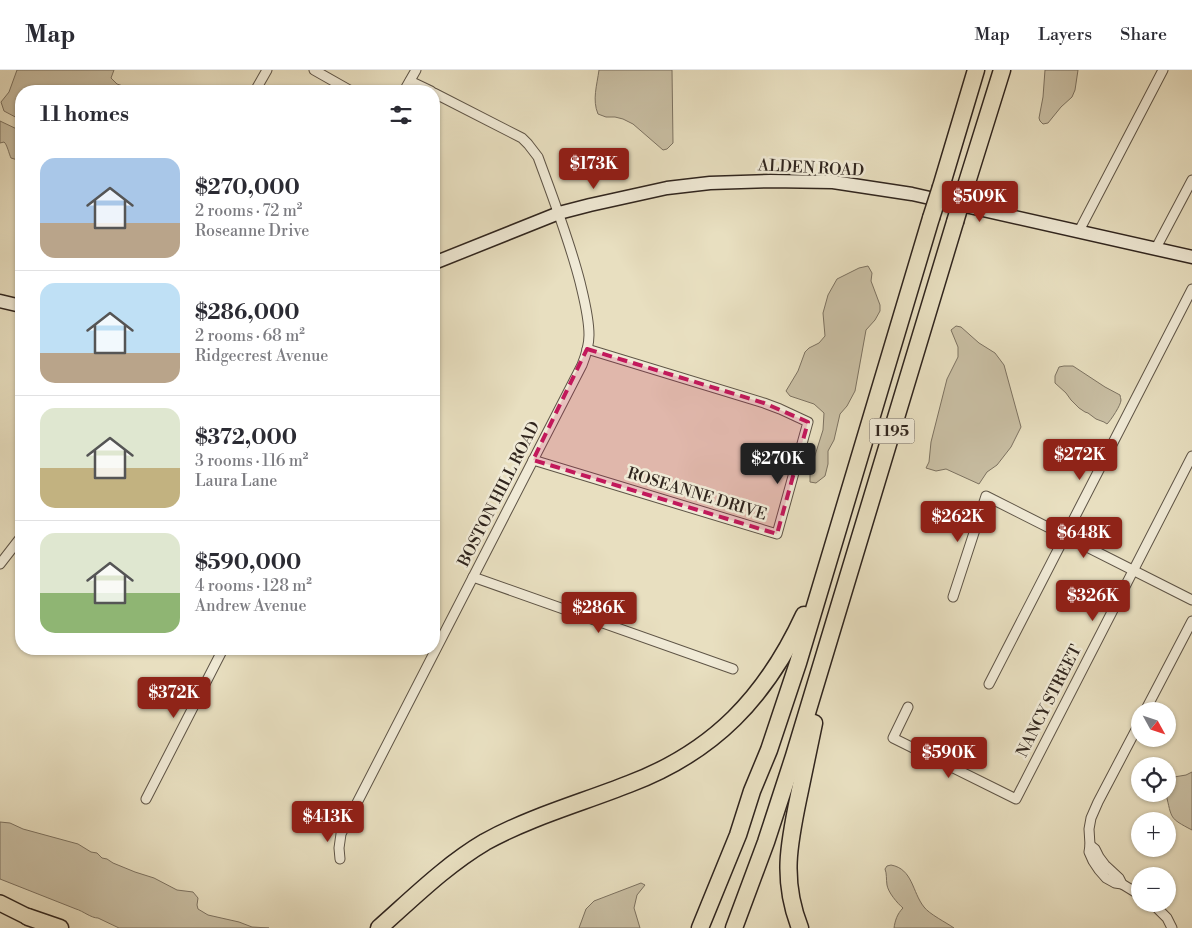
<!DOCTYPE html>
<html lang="en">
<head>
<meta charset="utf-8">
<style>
	:root { --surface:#fff; --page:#f2f2f3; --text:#2b2b33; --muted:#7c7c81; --line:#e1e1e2; --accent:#8f2418 }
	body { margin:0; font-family:"Libre Bodoni",serif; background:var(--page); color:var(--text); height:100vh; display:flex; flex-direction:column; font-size:19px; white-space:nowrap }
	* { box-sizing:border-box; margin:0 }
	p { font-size:16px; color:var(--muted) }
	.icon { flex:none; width:28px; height:28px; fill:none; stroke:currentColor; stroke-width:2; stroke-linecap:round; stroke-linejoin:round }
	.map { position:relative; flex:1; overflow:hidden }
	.drawer { position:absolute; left:15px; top:15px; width:425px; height:570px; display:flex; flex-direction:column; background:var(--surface); border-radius:20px; box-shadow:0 1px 4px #0004 }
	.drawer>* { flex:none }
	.needle { width:32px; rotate:130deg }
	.controls { position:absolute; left:1131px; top:632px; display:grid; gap:10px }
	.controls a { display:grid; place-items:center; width:45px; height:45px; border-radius:50%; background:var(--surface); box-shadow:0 1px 4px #0004; font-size:25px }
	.price { position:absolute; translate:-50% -42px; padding:0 11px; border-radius:5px; background:var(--accent); color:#fff; font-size:16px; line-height:32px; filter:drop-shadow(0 1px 2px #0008) }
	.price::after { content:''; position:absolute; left:50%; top:30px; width:15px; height:11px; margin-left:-8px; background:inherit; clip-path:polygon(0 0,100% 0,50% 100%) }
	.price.active { background:#222; color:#fff }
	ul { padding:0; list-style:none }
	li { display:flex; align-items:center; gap:15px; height:125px; padding:0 25px }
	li+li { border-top:1px solid var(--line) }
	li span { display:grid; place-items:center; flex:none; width:140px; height:100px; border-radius:15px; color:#555 }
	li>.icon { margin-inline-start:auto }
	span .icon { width:60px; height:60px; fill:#fffc; stroke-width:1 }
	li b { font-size:21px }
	h2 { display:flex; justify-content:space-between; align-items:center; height:60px; padding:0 25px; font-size:21px }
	header { display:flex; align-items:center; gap:30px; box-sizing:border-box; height:70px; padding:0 25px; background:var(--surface); border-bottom:1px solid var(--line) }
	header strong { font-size:24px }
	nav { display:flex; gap:28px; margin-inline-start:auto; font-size:18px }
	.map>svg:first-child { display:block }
	.green { fill:#c9bfa4; stroke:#7c7261 }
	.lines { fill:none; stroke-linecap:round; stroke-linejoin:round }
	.minor-casing { stroke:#5e5446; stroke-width:11 }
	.secondary-casing { stroke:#30251e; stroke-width:15 }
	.trunk-casing { stroke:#30251e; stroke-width:18 }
	.motorway-casing { stroke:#30251e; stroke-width:19 }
	.minor { stroke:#f0ead6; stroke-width:9 }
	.secondary { stroke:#f0ead6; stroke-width:12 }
	.trunk { stroke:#e8dfc0; stroke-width:15 }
	.motorway { stroke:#e8dfc0; stroke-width:16 }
	.motorway-bridge-casing { stroke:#30251e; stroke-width:19; stroke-linecap:butt }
	.motorway-bridge { stroke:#e8dfc0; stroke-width:16 }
	.marked { fill:#c2185b; fill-opacity:0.2; stroke:#c2185b; stroke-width:4; stroke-dasharray:10 6; stroke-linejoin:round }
	.labels { text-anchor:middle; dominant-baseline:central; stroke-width:5; stroke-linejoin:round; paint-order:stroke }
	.shield { fill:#f0ead6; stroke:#6a6055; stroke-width:1 }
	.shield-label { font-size:15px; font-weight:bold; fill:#30251e }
	.street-label { font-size:16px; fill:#30251e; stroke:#f0ead6 }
</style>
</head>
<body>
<header>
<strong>Map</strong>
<nav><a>Map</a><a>Layers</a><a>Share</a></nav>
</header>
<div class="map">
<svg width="1192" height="858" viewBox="0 0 1192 858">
	<rect width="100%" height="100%" fill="#e8dfc0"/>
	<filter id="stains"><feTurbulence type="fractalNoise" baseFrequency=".004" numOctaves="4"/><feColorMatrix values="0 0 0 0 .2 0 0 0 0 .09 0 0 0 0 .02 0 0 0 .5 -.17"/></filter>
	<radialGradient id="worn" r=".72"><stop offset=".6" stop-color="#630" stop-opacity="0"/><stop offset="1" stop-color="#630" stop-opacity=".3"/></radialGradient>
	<g class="green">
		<polygon points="17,0 114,0 111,8 117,14 138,21 21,21 21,50 4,41 1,32 9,22"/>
		<path d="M599,0H672L673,73L667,79L663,80L633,54L623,49L615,47H606L598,44C592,30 597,15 599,0Z"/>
		<polygon points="1045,0 1078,0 1075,20 1072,27 1061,37 1048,53 1043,54 1040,51 1039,48 1043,27"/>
		<path d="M0,51L21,61V91L11,88C9,84 7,74 4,72L0,73Z"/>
		<polygon points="868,196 872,203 871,211 880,235 880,241 875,250 866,260 855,321 847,336 840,344 834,370 828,381 828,394 825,406 816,413 810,412 810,401 823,360 824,343 814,334 790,326 786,321 798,301 805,282 809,278 819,273 825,266 823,243 828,225 837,209 859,198"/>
		<polygon points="956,256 961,257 979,273 995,283 1004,295 1021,357 1011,377 997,395 987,402 979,414 946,399 936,401 926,398 929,392 931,372 947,309 958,287 958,277 951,260"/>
		<path d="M1064,296H1073L1105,317L1120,325C1120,327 1121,328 1121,330C1121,335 1111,350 1107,354L1104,352L1096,349L1088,343L1085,342L1079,338L1071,330L1066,323L1055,313V306L1059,297Z"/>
		<path d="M1192,702V760C1169,748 1172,749 1166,724H1168V708L1186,705Z"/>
		<path d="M0,752L10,753L23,759L78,774L91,782L97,783L102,788L107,789L113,793L135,802L154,808L177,820L193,822L198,828L197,835L198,839L208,845L239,852L252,857L269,858H119L98,848C91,848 83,841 76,839L0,809Z"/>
		<path d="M891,795C913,799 912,822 924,837C929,844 947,853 954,858H894C895,851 897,844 903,838C897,833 888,822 887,815C886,809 887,804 885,799L887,796Z"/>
		<polygon points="641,813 645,815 637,825 634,838 640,858 579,858 586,839 594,831"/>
	</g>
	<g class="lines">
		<defs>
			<g id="minor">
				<polyline points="314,0 351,21"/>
				<polyline points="410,11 431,21"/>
				<polyline points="255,21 267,0"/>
				<polyline points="404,21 416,0"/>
				<polyline points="1079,161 1163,0"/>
				<polyline points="1156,178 1192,110"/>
				<polyline points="533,390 777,464 808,352 780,339 764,333 587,279"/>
				<polyline points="0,494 21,467"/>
				<polyline points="473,507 733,599"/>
				<polyline points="953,527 986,426 1192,530"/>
				<polyline points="989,614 1192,219"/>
				<polyline points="908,637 893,668 1016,729 1192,386"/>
				<polyline points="1145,641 1192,551"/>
				<polyline points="146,729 223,579"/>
				<polyline points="1090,775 1095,779 1099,787 1105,795 1119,808 1122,814 1140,825"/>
				<path d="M340,789L339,778L341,764L582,295C586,285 589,275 589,265C589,247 584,229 580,212C569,169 553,128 538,87L528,74L522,68L434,23"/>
				<polyline points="1122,814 1115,813 1106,808 1099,800 1093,791 1089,782 1090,775 1089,759 1091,748 1098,732 1140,652"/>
				<polyline points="1153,834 1167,848 1172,858"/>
			</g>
			<g id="secondary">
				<polyline points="434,193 559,143 590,135 667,118 710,113 770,111 833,112 912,124 1192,187"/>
				<polyline points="0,231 21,236"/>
			</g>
			<polyline id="trunk" points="0,833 28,847"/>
			<g id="motorway">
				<polyline points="941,117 976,0"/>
				<polyline points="964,122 1002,0"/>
				<polyline points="28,847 60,858"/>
				<path d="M379,858C413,828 446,795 485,772C530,747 581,733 629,714C714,682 766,627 804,545"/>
				<polyline points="700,858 738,765 752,721 769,680 798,593 931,148"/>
				<polyline points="734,858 766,772 794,686 955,152"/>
				<path d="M800,858C781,810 789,773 799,725C804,701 809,677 814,653"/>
			</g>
		</defs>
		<use href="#minor" class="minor-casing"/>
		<use href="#secondary" class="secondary-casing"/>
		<use href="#trunk" class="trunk-casing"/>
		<use href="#motorway" class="motorway-casing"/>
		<use href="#minor" class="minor"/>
		<use href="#secondary" class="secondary"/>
		<use href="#trunk" class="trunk"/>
		<use href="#motorway" class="motorway"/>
		<defs>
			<g id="motorway-bridge">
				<polyline points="931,148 941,117"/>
				<polyline points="955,152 964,122"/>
			</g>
		</defs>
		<use href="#motorway-bridge" class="motorway-bridge-casing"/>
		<use href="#motorway-bridge" class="motorway-bridge"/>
	</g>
	<path class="marked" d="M587,279L764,333L808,352L777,464L533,390Z"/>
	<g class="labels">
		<rect class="shield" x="869.5" y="348.5" width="45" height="25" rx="4"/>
		<g class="shield-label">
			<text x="892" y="361">I 195</text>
		</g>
		<g class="street-label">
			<text transform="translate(811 98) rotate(3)">ALDEN ROAD</text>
			<text transform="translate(499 424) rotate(-63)">BOSTON HILL ROAD</text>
			<text transform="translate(697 424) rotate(17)">ROSEANNE DRIVE</text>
			<text transform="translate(1049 631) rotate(-63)">NANCY STREET</text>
		</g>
	</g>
	<rect width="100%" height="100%" filter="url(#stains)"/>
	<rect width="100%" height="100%" fill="url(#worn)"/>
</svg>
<div class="controls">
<a><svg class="needle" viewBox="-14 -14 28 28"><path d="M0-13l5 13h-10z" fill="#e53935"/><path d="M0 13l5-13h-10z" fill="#7c7c81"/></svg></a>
<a><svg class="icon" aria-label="locate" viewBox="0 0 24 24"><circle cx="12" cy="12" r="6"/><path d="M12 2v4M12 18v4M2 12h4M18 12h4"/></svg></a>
<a>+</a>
<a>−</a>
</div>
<b class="price" style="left:594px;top:120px">$173K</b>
<b class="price" style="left:980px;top:153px">$509K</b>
<b class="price" style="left:1080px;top:411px">$272K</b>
<b class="price active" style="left:778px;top:415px">$270K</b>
<b class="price" style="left:958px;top:473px">$262K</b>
<b class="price" style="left:1084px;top:489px">$648K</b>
<b class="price" style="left:1093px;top:552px">$326K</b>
<b class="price" style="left:599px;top:564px">$286K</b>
<b class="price" style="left:174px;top:649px">$372K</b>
<b class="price" style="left:949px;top:709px">$590K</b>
<b class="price" style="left:328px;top:773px">$413K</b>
<section class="drawer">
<h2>11 homes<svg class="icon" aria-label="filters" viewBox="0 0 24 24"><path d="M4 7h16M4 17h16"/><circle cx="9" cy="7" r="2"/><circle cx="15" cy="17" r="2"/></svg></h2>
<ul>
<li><span style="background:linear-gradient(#a9c7e8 65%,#b9a48a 0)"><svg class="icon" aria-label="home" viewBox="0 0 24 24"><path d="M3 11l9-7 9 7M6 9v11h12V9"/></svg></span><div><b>$270,000</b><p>2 rooms · 72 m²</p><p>Roseanne Drive</p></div></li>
<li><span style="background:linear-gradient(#bfe0f5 70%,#b9a48a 0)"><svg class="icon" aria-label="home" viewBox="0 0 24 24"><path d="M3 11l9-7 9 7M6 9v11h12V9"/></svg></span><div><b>$286,000</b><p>2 rooms · 68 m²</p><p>Ridgecrest Avenue</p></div></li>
<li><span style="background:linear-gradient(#dfe7d0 60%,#c2b280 0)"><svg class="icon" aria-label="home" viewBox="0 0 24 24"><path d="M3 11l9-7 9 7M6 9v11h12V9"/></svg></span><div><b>$372,000</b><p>3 rooms · 116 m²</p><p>Laura Lane</p></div></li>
<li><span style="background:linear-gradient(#dfe7d0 60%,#8fb573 0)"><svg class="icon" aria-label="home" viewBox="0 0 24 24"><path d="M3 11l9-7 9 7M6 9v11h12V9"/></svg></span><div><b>$590,000</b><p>4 rooms · 128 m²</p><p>Andrew Avenue</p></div></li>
</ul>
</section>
</div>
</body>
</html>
